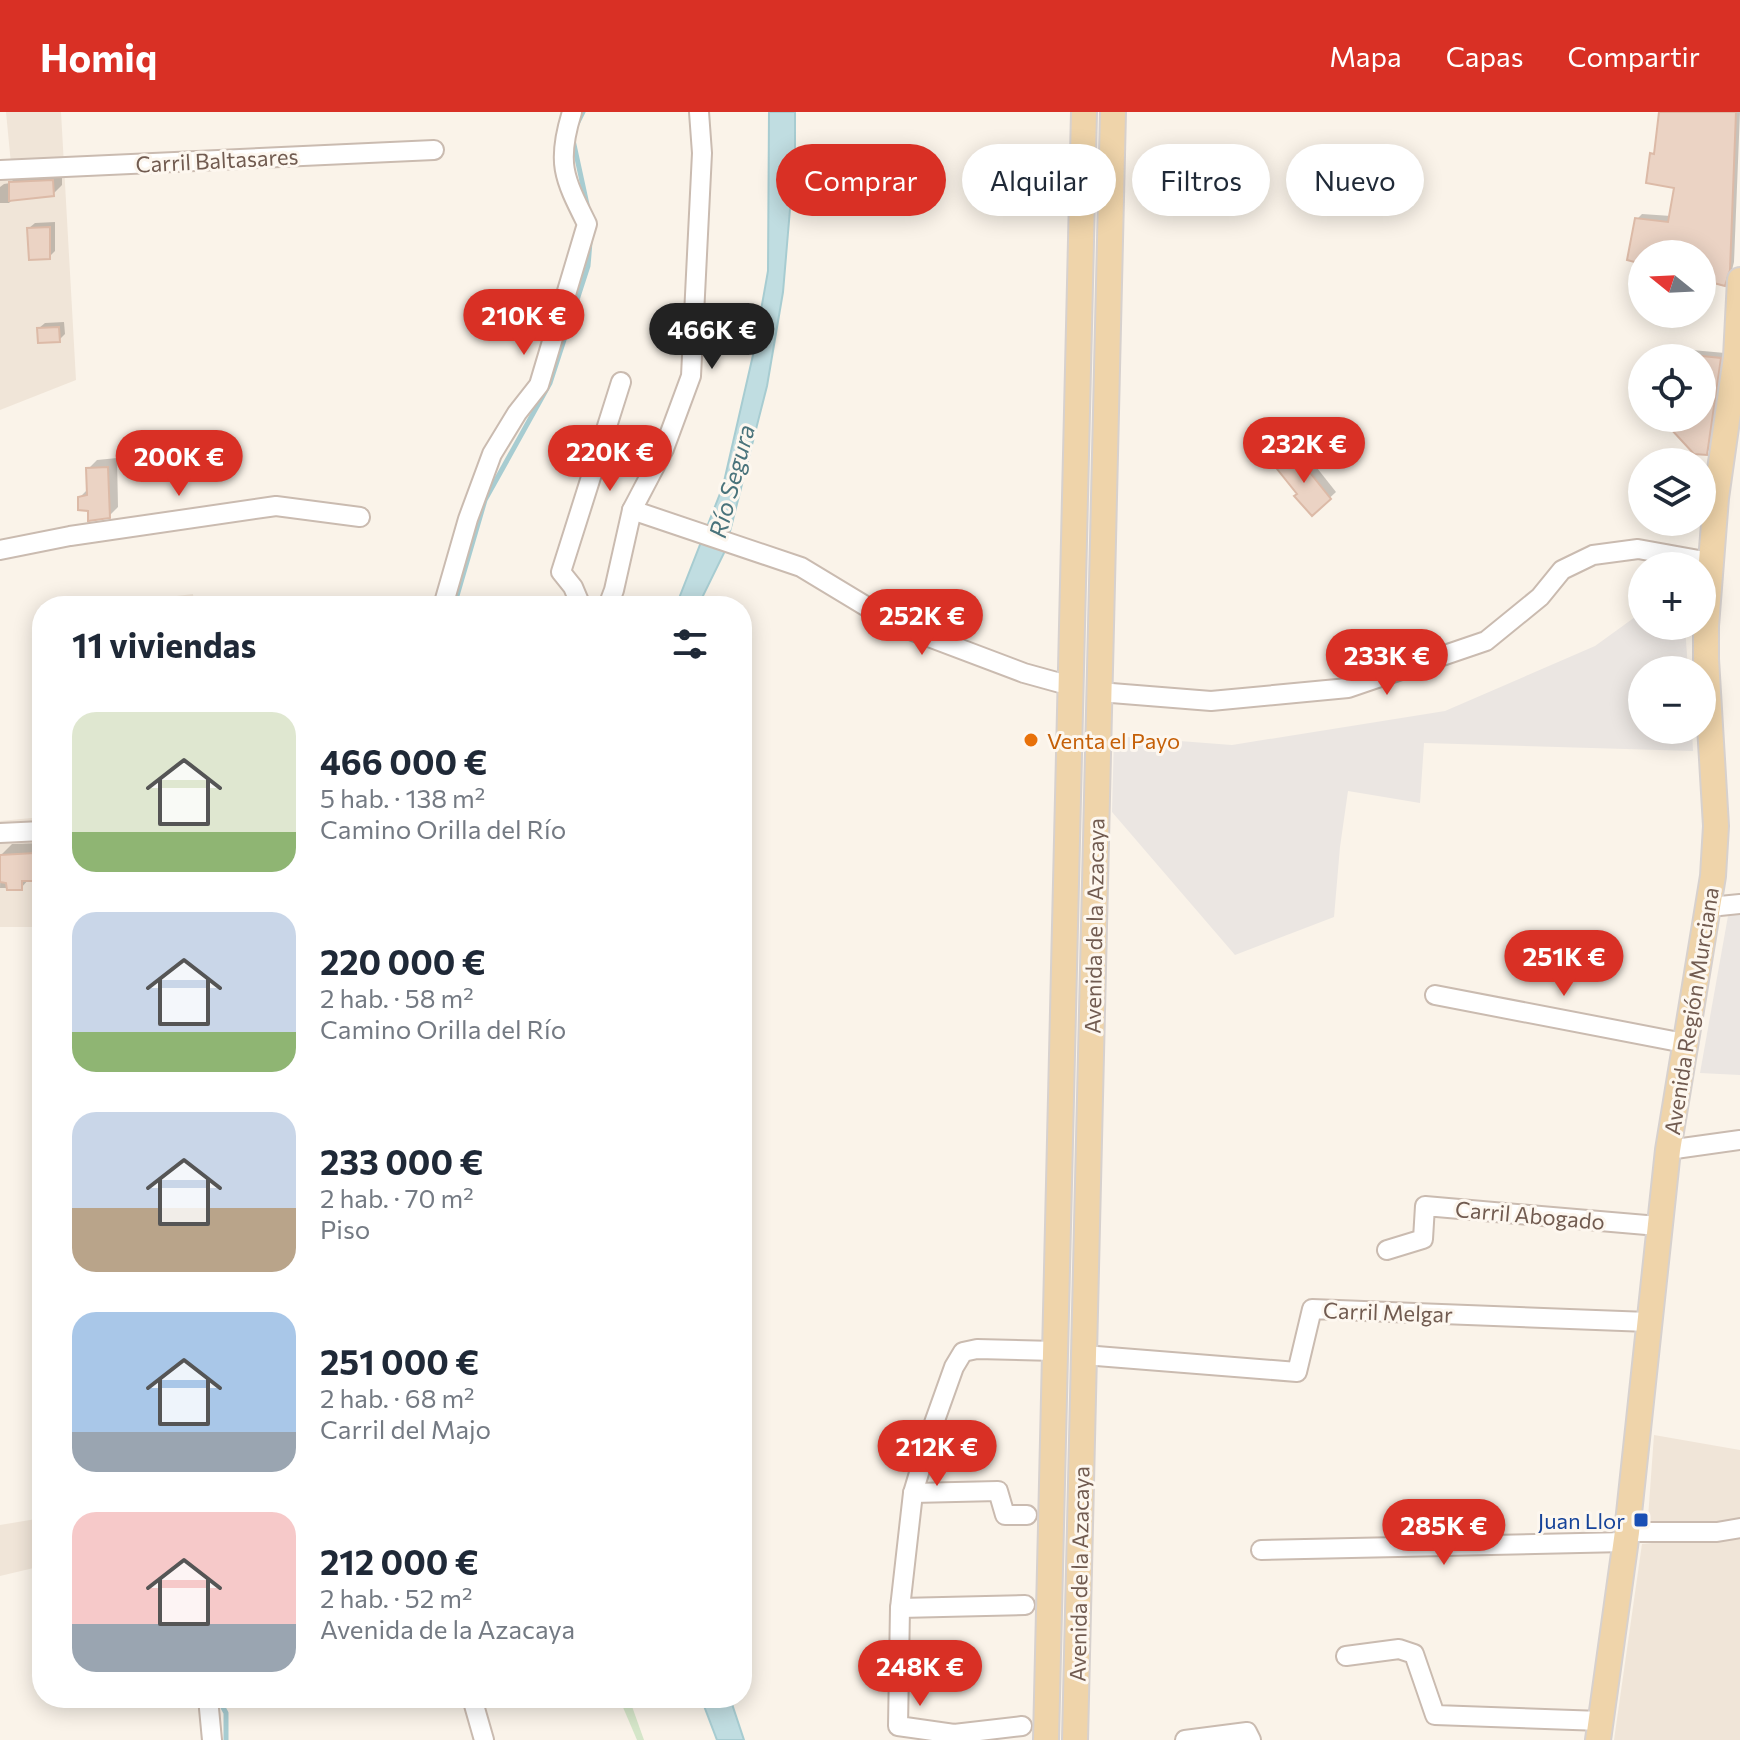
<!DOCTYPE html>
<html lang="es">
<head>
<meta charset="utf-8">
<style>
	:root { --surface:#fff; --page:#f2f2f3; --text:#1f2937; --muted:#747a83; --accent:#d93025 }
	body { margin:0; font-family:Commissioner,sans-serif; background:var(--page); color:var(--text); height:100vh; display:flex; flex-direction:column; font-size:30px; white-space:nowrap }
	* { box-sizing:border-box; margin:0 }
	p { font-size:26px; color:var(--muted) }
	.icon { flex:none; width:44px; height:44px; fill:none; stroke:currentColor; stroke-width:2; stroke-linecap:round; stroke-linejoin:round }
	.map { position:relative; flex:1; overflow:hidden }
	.sheet { position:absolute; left:32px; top:484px; width:720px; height:1112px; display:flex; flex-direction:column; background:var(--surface); border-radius:32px; box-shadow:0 4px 20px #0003 }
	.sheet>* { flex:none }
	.top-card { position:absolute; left:776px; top:32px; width:760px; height:72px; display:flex; gap:16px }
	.needle { width:52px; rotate:288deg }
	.fabs { position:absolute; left:1628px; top:128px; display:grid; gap:16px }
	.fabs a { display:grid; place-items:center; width:88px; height:88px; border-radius:50%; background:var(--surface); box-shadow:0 4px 20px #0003; font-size:40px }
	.price { position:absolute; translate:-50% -68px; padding:0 18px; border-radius:28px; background:var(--accent); color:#fff; font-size:26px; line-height:52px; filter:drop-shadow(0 2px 4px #0008) }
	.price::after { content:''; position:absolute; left:50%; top:48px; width:24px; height:18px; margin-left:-12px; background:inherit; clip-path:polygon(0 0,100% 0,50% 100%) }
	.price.on { background:#222; color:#fff }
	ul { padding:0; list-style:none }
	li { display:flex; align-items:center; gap:24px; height:200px; padding:0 40px }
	li span { display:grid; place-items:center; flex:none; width:224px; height:160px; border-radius:24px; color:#555 }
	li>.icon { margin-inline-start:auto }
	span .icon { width:96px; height:96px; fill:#fffc; stroke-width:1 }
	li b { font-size:34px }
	h2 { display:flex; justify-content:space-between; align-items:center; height:96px; padding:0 40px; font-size:34px }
	.chip { padding:0 28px; border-radius:36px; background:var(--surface); box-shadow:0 4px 20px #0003; font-size:28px; line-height:72px }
	.chip.on { background:var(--accent); color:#fff }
	header { display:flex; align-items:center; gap:48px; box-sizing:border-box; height:112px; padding:0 40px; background:var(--accent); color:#fff }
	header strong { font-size:38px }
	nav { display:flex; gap:44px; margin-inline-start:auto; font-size:28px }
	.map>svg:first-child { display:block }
	.residential { fill:#f0e5d8 }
	.industrial { fill:#ebe6e2 }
	.green { fill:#d5e6c9 }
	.water { fill:#c0dde1; stroke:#a7ccd1; stroke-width:2 }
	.shadow { fill:#0003 }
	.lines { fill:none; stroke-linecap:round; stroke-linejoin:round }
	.stream { stroke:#a7ccd1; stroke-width:5 }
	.building { fill:#ebd3c4; stroke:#dcbaa7; stroke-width:2 }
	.minor-casing { stroke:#cabbb0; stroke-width:22 }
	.major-casing { stroke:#d7d1ce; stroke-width:28 }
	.minor { stroke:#fff; stroke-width:18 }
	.major { stroke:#efd4aa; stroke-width:24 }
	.food-dot { fill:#e8710a; stroke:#fdf7ef; stroke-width:3 }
	.transit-dot { fill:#1a4fb4; stroke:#fdf7ef; stroke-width:3 }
	.labels { text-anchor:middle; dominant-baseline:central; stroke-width:6; stroke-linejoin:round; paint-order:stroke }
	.street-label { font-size:22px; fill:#715b50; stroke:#fdf7ef }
	.food-label { font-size:22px; fill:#c56008; stroke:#fdf7ef; text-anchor:start }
	.transit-label { font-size:22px; fill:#164399; stroke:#fdf7ef; text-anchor:end }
	.water-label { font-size:24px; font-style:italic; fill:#49737b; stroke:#fdf7ef }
</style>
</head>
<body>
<header>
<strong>Homiq</strong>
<nav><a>Mapa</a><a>Capas</a><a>Compartir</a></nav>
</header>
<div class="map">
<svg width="1740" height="1628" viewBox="0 0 1740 1628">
	<rect width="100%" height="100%" fill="#faf3e9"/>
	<g class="residential">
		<polygon points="6,0 61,0 76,268 0,298 0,53 11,52"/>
		<polygon points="193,482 194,494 95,494"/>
		<polygon points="42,705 42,815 0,815 0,709"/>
		<polygon points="1654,1323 1740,1338 1740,1416 1647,1420"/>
		<polygon points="42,1406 42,1454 0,1464 0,1413"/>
		<polygon points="1740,1422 1740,1628 1614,1628 1642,1432"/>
	</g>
	<g class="industrial">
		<polygon points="1642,500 1642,514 1685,514 1688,558 1642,558 1642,618 1692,618 1693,639 1424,631 1420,691 1348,679 1340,735 1334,805 1235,843 1112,700 1114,624 1232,633 1445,599 1595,534"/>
		<polygon points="1740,802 1740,963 1700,961 1728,804"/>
	</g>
	<polygon class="green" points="619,1586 629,1586 644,1628 637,1628"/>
	<g class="water">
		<polygon points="769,0 795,0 795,38 783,180 767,274 725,439 698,494 676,494 723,374 753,243 768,159"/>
		<polygon points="701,1586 730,1586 744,1628 717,1628"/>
	</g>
	<g class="shadow">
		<polygon points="1661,0 1740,0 1734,150 1730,166 1724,172 1702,166 1702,142 1642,142 1642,150 1637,107 1642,102 1671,104 1676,74 1652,42 1657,37"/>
		<polygon points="62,59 62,73 53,82 13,87 9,91 0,91 0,75 4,72 10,71 20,61"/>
		<polygon points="55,110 55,139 49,145 29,116 35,111"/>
		<polygon points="64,210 65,222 59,228 39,216 45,211"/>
		<polygon points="1692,238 1725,241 1712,335 1706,341 1670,306 1702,306 1702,246 1687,246"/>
		<polygon points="1302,337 1336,380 1312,402 1299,382 1286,351"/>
		<polygon points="117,346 118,395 109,404 90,397 80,385 89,376 88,357 97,348"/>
		<polygon points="42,731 42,763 38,767 29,767 21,776 0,776 1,743 12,732"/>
	</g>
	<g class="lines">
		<g class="stream">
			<polyline points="577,12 583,0"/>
			<polyline points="573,28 588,97"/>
			<polyline points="454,494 485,388 550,271 588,154 590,130"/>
			<polyline points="218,1586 226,1601 226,1628"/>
		</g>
	</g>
	<g class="building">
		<polygon points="1659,0 1736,0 1730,158 1725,174 1702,168 1702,142 1642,142 1642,152 1627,148 1635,106 1668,110 1674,76 1646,71 1650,41 1654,42"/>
		<polygon points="53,68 54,84 9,89 9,70"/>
		<polygon points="50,115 50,147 29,148 27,116"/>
		<polygon points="59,215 60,230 38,231 37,216"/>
		<polygon points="1702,244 1721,246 1707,343 1694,342 1670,316 1668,306 1702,306"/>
		<polygon points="1295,342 1331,387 1312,404 1294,384 1297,382 1277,357"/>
		<polygon points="108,355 110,406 88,409 88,399 78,398 78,385 87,383 86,356"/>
		<polygon points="35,741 39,769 22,769 22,778 7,778 6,771 0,770 0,743"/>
	</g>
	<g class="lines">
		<defs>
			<g id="minor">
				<polyline points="0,58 434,38"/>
				<polyline points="632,398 801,455 897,513 1024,561 1071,574"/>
				<polyline points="0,438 70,424 276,394 360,405"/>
				<path d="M443,494L468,407L492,342L517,301L539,273L587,112C564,66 556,51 572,0"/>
				<polyline points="581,494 573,475 561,460 621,270"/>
				<polyline points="608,494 614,478 632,398 664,337 691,264 702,41 699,0"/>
				<polyline points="1099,580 1211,589 1348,576 1486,529 1540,485 1562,458 1593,443 1638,437 1710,450"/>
				<polyline points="0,721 42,719"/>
				<polyline points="1710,795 1740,792"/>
				<polyline points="1435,883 1684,931"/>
				<polyline points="1668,1038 1740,1028"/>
				<polyline points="1387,1138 1423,1127 1425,1094 1658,1114"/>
				<polyline points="1084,1243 1297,1260 1312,1197 1648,1210"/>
				<polyline points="913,1381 998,1379 1005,1403 1027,1403"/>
				<polyline points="1627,1420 1717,1420 1740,1416"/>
				<polyline points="1261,1438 1625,1430"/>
				<polyline points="1025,1493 900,1496 913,1381 934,1311 954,1255 963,1240 977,1237 1055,1239"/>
				<polyline points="900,1496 898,1614 954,1622 1022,1614"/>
				<polyline points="1346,1544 1399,1537 1414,1542 1435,1603 1601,1609"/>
				<polyline points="208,1586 212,1628"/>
				<polyline points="472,1586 484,1628"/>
				<polyline points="1185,1628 1247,1620 1251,1628"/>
			</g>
			<g id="major">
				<polyline points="1046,1628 1084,0"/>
				<polyline points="1075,1628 1113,0"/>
				<polyline points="1598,1628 1627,1420 1668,1038 1713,764 1716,714 1706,547 1706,514 1716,386 1736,245 1740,168"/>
			</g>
		</defs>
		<use href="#minor" class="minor-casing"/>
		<use href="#major" class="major-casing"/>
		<use href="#minor" class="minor"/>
		<use href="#major" class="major"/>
	</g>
	<circle class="food-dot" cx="1031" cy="628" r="8"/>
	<rect class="transit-dot" x="1633" y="1400" width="16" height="16" rx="4"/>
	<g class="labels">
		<g class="street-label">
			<text transform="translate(217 48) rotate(-3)">Carril Baltasares</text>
			<text transform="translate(1094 814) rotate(-89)">Avenida de la Azacaya</text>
			<text transform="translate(1691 899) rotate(-81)">Avenida Región Murciana</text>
			<text transform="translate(1530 1103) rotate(5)">Carril Abogado</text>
			<text transform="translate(1388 1200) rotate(2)">Carril Melgar</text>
			<text transform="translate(1079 1462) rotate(-89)">Avenida de la Azacaya</text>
		</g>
		<g class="food-label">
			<text x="1047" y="628">Venta el Payo</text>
		</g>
		<g class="transit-label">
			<text x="1625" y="1408">Juan Llor</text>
		</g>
		<g class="water-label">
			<text transform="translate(731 369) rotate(-75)">Río Segura</text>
		</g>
	</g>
</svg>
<div class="fabs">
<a><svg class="needle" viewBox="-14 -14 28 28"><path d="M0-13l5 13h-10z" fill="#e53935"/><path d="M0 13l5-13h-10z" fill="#747a83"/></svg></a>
<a><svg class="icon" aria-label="locate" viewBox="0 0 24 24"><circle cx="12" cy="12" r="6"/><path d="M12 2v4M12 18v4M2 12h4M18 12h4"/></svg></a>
<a><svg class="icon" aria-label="layers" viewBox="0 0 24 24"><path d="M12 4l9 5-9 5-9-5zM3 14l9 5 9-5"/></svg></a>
<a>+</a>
<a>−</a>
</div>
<b class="price" style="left:524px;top:245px">210K €</b>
<b class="price on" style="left:712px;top:259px">466K €</b>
<b class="price" style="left:1304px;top:373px">232K €</b>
<b class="price" style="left:610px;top:381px">220K €</b>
<b class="price" style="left:179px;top:386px">200K €</b>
<b class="price" style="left:922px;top:545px">252K €</b>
<b class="price" style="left:1387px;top:585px">233K €</b>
<b class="price" style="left:1564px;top:886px">251K €</b>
<b class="price" style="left:937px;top:1376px">212K €</b>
<b class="price" style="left:1444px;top:1455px">285K €</b>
<b class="price" style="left:920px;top:1596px">248K €</b>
<div class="top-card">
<a class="chip on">Comprar</a>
<a class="chip">Alquilar</a>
<a class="chip">Filtros</a>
<a class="chip">Nuevo</a>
</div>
<section class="sheet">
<h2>11 viviendas<svg class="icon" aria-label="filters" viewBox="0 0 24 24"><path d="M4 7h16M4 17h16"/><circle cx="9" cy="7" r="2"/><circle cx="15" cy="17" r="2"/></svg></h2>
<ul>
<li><span style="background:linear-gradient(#dfe7d0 75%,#8fb573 0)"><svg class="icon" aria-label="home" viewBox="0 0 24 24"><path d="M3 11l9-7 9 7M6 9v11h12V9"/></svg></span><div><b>466 000 €</b><p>5 hab. · 138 m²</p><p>Camino Orilla del Río</p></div></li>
<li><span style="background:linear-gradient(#c9d6e8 75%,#8fb573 0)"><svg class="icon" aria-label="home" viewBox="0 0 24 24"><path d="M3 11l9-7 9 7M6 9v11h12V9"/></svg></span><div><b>220 000 €</b><p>2 hab. · 58 m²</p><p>Camino Orilla del Río</p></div></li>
<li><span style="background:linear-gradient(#c9d6e8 60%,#b9a48a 0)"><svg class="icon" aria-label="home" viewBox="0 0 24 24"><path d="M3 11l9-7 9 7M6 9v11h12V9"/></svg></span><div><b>233 000 €</b><p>2 hab. · 70 m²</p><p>Piso</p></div></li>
<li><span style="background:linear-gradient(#a9c7e8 75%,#9aa5b1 0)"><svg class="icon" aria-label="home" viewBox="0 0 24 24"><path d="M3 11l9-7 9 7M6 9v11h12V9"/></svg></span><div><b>251 000 €</b><p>2 hab. · 68 m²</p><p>Carril del Majo</p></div></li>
<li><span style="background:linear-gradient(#f6c9c9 70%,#9aa5b1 0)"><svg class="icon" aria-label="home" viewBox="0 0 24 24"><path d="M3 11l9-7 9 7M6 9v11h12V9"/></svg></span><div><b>212 000 €</b><p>2 hab. · 52 m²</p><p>Avenida de la Azacaya</p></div></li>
</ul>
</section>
</div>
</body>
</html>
